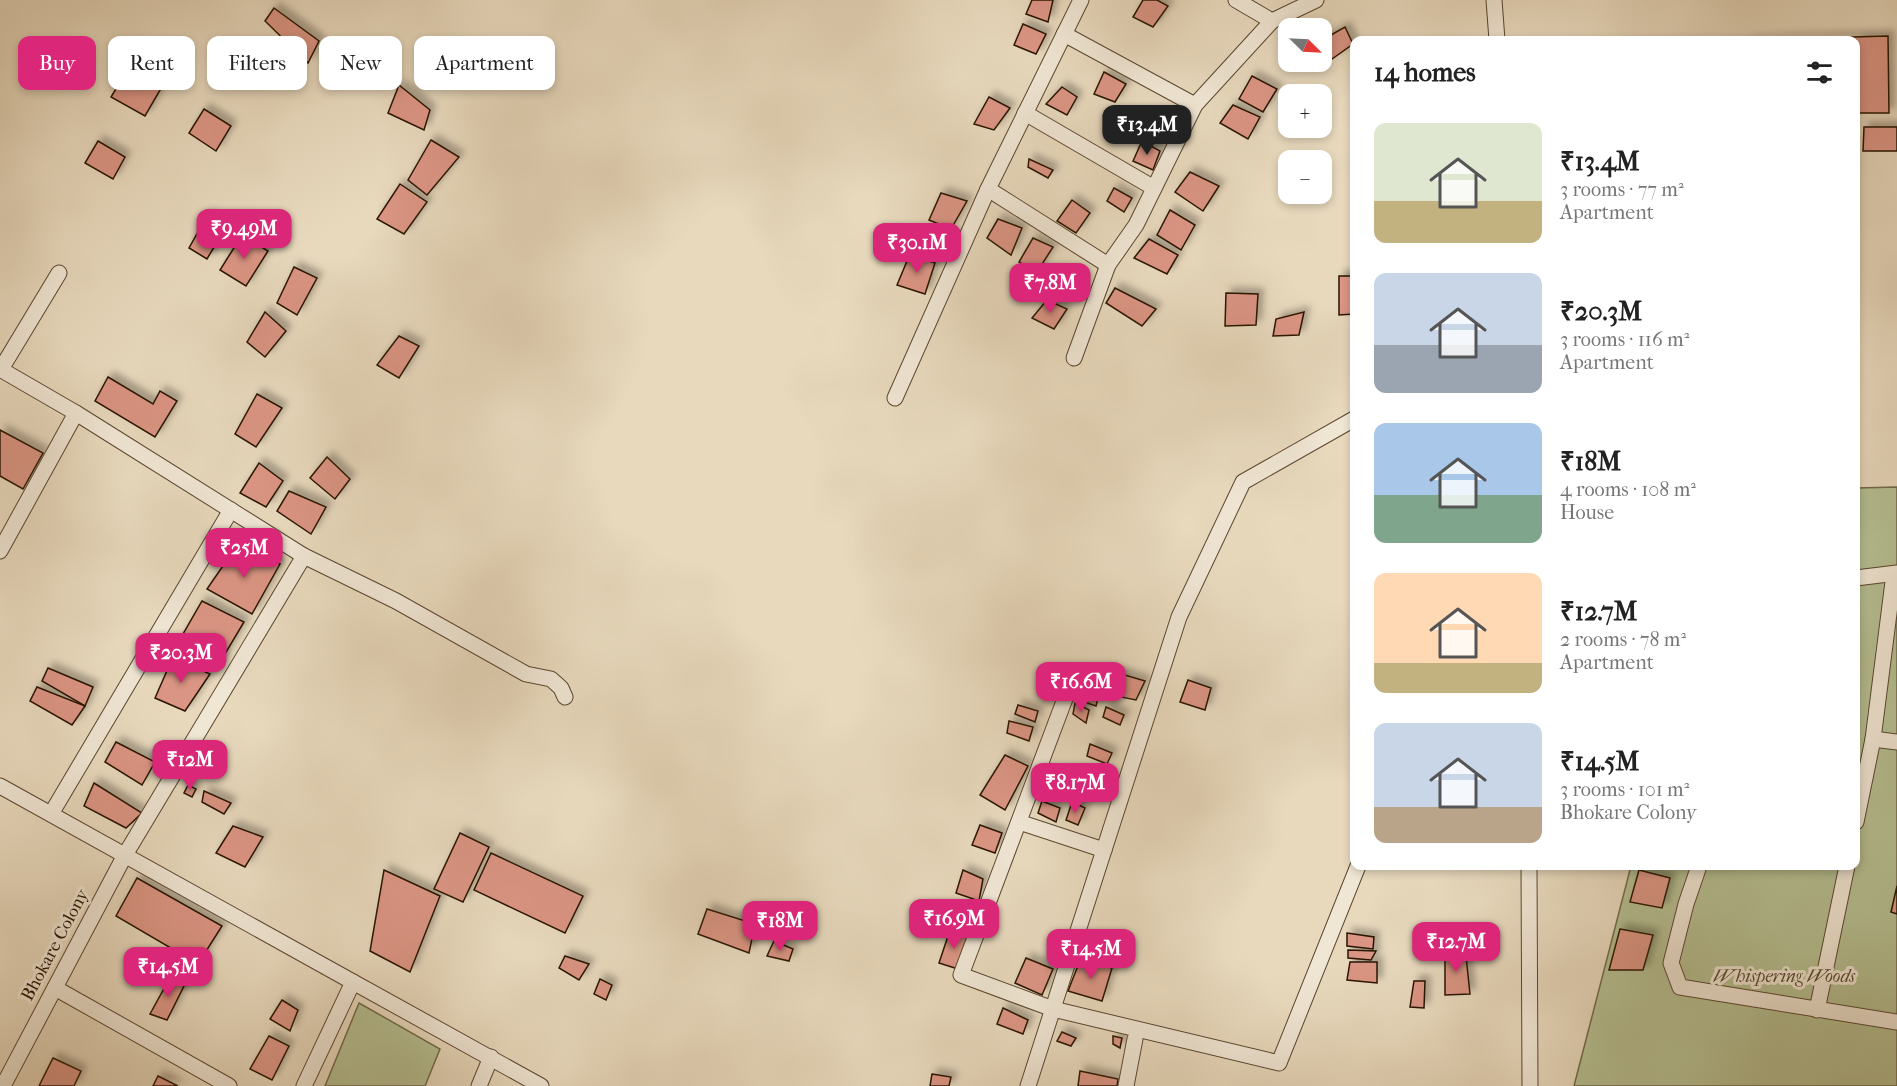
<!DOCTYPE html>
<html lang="en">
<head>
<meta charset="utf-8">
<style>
	:root { --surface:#fff; --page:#f6f6f6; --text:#222; --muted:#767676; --accent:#db2777 }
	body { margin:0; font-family:"IM FELL French Canon",serif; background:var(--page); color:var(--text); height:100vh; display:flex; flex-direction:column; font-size:22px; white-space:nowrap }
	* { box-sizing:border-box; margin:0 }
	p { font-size:20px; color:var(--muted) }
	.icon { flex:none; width:33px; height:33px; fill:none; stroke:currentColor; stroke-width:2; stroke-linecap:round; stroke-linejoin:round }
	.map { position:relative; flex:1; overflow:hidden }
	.side { position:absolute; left:1350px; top:36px; width:510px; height:834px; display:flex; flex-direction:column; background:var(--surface); border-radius:12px; box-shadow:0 3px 9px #0003 }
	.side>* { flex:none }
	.top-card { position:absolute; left:18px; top:36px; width:570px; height:54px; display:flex; gap:12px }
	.needle { width:39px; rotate:114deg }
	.controls { position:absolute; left:1278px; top:18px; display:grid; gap:12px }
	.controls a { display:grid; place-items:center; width:54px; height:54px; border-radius:12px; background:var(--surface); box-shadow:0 3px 9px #0003; font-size:30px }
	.price { position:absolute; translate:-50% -51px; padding:0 14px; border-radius:12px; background:var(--accent); color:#fff; font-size:20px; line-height:39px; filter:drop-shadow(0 2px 3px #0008) }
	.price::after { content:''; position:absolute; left:50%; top:36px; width:18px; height:14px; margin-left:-9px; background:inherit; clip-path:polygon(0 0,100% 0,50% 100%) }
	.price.on { background:#222; color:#fff }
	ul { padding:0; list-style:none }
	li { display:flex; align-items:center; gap:18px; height:150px; padding:0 24px }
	li span { display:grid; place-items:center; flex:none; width:168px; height:120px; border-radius:12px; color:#555 }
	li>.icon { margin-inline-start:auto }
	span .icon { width:72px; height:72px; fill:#fffc; stroke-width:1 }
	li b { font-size:26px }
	h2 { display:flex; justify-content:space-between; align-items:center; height:72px; padding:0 24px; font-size:26px }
	.tag { padding:0 21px; border-radius:12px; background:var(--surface); box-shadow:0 3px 9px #0003; font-size:21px; line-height:54px }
	.tag.on { background:var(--accent); color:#fff }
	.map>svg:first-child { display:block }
	.green { fill:#b5bf92; stroke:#706a49; stroke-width:1.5 }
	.building { fill:#db9584; stroke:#2a1500; stroke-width:1.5; filter:url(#shadow) }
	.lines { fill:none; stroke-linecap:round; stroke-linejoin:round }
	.street-casing { stroke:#5a462f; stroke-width:17 }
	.street { stroke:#f0e6d4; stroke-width:15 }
	.labels { text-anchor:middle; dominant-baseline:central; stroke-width:6; stroke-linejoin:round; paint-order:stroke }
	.street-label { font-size:18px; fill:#2a1500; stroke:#f0e6d4 }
	.park-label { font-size:18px; font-style:italic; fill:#54482c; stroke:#f0e6d4 }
</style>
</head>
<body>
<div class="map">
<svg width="1897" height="1086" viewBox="0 0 1897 1086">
	<defs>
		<filter id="shadow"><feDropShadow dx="5.5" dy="-5.5" stdDeviation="3" flood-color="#0004"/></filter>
	</defs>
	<rect width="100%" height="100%" fill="#e8d9bd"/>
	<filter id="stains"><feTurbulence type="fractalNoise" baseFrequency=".00333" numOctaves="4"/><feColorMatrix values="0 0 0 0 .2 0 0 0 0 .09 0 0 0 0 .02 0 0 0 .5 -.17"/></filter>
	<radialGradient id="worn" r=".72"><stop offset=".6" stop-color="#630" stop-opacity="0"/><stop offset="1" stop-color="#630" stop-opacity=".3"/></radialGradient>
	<g class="green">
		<polygon points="1897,487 1897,1086 1574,1086 1631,866 1856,866 1856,488"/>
		<polygon points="359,1003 440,1049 425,1086 325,1086"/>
	</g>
	<g class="building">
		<polygon points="1032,0 1053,0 1048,22 1026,14"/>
		<polygon points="1143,0 1157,0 1168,6 1153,27 1133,17"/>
		<polygon points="274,8 319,41 308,63 265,21"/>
		<polygon points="1023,24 1046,34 1036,54 1014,45"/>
		<polygon points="1345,27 1353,44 1332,59 1322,44 1322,40"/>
		<polygon points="1888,36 1889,113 1856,113 1856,40 1747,40"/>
		<polygon points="338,53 345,61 339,76 330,71"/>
		<polygon points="134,59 167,78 145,116 111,97"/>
		<polygon points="1104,72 1126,84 1115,102 1094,94"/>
		<polygon points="1252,76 1277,89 1263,112 1239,99"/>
		<polygon points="399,85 430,110 424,130 388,113"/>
		<polygon points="1062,87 1077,97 1067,115 1046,104"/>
		<polygon points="989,97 1010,108 994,130 974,124"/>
		<polygon points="1233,105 1260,117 1248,139 1220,123"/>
		<polygon points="204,109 231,126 216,151 189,133"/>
		<polygon points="1864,127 1897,127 1897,151 1863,151"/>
		<polygon points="431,140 459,157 427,195 408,180"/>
		<polygon points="98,141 125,157 113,179 85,163"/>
		<polygon points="1142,141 1160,151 1153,170 1133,161"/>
		<polygon points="1029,159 1053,170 1048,178 1028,167"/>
		<polygon points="1190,172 1219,186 1203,211 1175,192"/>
		<polygon points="400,184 427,202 404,234 377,219"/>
		<polygon points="1114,188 1132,198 1124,212 1107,201"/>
		<polygon points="941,193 967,201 951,229 929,220"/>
		<polygon points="1072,200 1090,213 1076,233 1057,221"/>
		<polygon points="1170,210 1195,225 1181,250 1157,235"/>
		<polygon points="207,216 226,227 207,259 189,248"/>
		<polygon points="998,219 1022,228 1011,255 987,238"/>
		<polygon points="242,235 268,251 246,286 220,270"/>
		<polygon points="1033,238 1053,247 1037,272 1019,262"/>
		<polygon points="1149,239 1178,255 1167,274 1134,258"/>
		<polygon points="910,254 935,263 925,294 897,285"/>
		<polygon points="294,267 317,278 297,315 277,303"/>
		<polygon points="1339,276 1354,276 1354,314 1339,315"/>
		<polygon points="1115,288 1156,309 1142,326 1106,303"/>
		<polygon points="1226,293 1258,294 1256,325 1225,326"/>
		<polygon points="1047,300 1067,309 1054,329 1032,318"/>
		<polygon points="265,312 286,331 265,357 247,342"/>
		<polygon points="1304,312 1299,335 1273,336 1276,319"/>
		<polygon points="399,336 419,346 399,378 377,365"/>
		<polygon points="108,377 153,404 160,391 177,401 155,437 95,401"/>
		<polygon points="257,394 282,408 256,447 235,434"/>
		<polygon points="0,430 43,453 23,489 0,476"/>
		<polygon points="327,457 350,479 335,499 310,478"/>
		<polygon points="259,463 283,481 266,507 240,493"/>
		<polygon points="289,491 326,507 311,534 277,511"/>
		<polygon points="236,547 280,564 252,614 207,589"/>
		<polygon points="202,601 244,622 219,664 179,641"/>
		<polygon points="173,657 210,674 185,711 155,698"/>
		<polygon points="48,668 93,687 85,706 42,681"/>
		<polygon points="1118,673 1145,681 1136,700 1111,695"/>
		<polygon points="1081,678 1101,686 1096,706 1073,698"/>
		<polygon points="1188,680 1211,688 1205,710 1180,702"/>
		<polygon points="37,687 85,706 72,725 30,701"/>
		<polygon points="1075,703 1089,710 1086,723 1073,714"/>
		<polygon points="1018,705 1038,711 1035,722 1015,714"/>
		<polygon points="1106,707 1124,715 1120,725 1103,717"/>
		<polygon points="1009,721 1033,727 1029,741 1007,733"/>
		<polygon points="116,742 155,762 142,785 105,762"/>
		<polygon points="1090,744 1112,753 1107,764 1087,756"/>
		<polygon points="1005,755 1028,766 1005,810 980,795"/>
		<polygon points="94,783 142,813 126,828 84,806"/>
		<polygon points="188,785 196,789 192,797 184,793"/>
		<polygon points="204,791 231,803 224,814 202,802"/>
		<polygon points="1042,801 1060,808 1056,822 1038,813"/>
		<polygon points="1072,802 1085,808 1078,825 1066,820"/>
		<polygon points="980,825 1002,833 995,853 972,845"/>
		<polygon points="233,826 263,837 245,867 216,853"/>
		<polygon points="460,833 489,847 463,902 434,889"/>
		<polygon points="491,853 583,896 565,933 474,890"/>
		<polygon points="384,870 440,896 410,972 370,951"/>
		<polygon points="963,870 983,879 979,901 956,893"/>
		<polygon points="1639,870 1670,878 1662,908 1630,902"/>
		<polygon points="137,878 222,926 198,964 116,916"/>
		<polygon points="1897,886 1897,914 1891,912"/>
		<polygon points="707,909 755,924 749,953 698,934"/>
		<polygon points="1620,929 1653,935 1643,970 1609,970"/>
		<polygon points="950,930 968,936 958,969 939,963"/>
		<polygon points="1347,933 1374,937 1373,949 1347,946"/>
		<polygon points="774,941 793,949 789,961 767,956"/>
		<polygon points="1465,947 1470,994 1445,995 1445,952"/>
		<polygon points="1348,950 1376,951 1371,960 1348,958"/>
		<polygon points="565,956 589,964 579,980 559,968"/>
		<polygon points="1026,958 1053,969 1042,995 1015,983"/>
		<polygon points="1081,958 1112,968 1102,1001 1068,991"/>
		<polygon points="1350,962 1377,962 1377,983 1347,980"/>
		<polygon points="172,974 186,982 167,1020 150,1014"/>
		<polygon points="600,979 612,985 606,1000 594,994"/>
		<polygon points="1414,981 1425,981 1424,1008 1410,1007"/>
		<polygon points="282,1000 298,1010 290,1031 270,1019"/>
		<polygon points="1003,1008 1028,1020 1023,1034 997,1024"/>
		<polygon points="1062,1032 1076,1038 1071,1046 1057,1041"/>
		<polygon points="269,1036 289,1046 272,1080 250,1069"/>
		<polygon points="1113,1036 1122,1038 1120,1048 1113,1044"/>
		<polygon points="53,1058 81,1071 74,1086 39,1086"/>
		<polygon points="1080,1071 1118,1079 1117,1086 1078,1086"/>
		<polygon points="932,1074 951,1077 949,1086 930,1086"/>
		<polygon points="158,1076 178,1086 153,1086"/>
	</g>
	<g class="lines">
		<defs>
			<g id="street">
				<polyline points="1081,0 988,189 1108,265 1136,225 1195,105 1272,21 1316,0"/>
				<polyline points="1236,0 1272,21"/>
				<polyline points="1494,0 1497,40"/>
				<polyline points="1064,34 1195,105"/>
				<polyline points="1025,113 1154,188"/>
				<polyline points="1074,358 1108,265"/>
				<polyline points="0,369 76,413 0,551"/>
				<polyline points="1,369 59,273"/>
				<polyline points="895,398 988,189"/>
				<polyline points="76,413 304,556 396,601 526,674 551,679 561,688 565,697"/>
				<polyline points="1856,578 1897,573"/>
				<polyline points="1072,680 961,975 1053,1009 1279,1063 1358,866"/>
				<polyline points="1873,739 1897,742"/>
				<polyline points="0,786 353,982"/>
				<polyline points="51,814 231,510"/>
				<polyline points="1019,822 1104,850"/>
				<polyline points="1856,822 1873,739 1894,574"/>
				<polyline points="1529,866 1530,1086"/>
				<polyline points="1699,866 1686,904 1671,963 1680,987 1897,1022"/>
				<polyline points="55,988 229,1086"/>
				<polyline points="1817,1010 1847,866"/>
				<polyline points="3,1086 125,855 304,556"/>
				<polyline points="304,1086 353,982 541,1086"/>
				<polyline points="479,1086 491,1057"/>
				<polyline points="1028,1086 1179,617 1243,482 1354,419"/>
				<polyline points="1126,1086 1135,1039"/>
			</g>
		</defs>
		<use href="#street" class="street-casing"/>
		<use href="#street" class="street"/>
	</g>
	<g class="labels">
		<g class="street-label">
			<text transform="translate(55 945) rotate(-62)">Bhokare Colony</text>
		</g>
		<g class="park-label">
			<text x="1784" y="976">Whispering Woods</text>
		</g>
	</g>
	<rect width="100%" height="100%" filter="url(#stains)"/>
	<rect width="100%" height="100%" fill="url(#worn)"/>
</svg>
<div class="controls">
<a><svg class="needle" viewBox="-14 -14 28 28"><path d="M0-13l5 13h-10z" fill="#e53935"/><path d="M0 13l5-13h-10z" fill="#767676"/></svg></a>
<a>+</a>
<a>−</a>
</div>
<b class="price on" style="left:1147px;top:156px">₹13.4M</b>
<b class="price" style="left:244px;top:260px">₹9.49M</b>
<b class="price" style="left:917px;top:274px">₹30.1M</b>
<b class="price" style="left:1050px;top:314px">₹7.8M</b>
<b class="price" style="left:244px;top:579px">₹25M</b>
<b class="price" style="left:181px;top:684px">₹20.3M</b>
<b class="price" style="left:1081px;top:713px">₹16.6M</b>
<b class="price" style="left:190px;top:791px">₹12M</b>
<b class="price" style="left:1075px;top:814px">₹8.17M</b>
<b class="price" style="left:954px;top:950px">₹16.9M</b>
<b class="price" style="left:780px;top:952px">₹18M</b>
<b class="price" style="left:1456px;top:973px">₹12.7M</b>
<b class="price" style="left:1091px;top:980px">₹14.5M</b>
<b class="price" style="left:168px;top:998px">₹14.5M</b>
<div class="top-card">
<a class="tag on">Buy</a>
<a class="tag">Rent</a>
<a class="tag">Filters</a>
<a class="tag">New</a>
<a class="tag">Apartment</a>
</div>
<section class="side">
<h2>14 homes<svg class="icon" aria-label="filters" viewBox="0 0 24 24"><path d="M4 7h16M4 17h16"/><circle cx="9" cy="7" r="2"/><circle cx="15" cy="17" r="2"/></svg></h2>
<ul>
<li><span style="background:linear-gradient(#dfe7d0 65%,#c2b280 0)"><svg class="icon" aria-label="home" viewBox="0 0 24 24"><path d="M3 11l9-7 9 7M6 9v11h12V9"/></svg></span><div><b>₹13.4M</b><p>3 rooms · 77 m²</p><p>Apartment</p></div></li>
<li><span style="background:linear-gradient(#c9d6e8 60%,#9aa5b1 0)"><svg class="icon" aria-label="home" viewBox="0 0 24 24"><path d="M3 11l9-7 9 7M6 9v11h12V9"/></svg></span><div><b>₹20.3M</b><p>3 rooms · 116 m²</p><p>Apartment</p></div></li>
<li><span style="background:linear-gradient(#a9c7e8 60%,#7fa58c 0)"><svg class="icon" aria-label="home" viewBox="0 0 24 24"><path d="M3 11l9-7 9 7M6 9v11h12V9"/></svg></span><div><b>₹18M</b><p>4 rooms · 108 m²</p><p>House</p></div></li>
<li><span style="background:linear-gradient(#ffd9b3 75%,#c2b280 0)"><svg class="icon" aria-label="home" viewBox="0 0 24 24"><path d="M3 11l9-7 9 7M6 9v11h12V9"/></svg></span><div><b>₹12.7M</b><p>2 rooms · 78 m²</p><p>Apartment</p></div></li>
<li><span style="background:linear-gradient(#c9d6e8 70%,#b9a48a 0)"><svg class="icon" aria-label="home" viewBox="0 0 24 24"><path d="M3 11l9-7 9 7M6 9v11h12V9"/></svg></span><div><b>₹14.5M</b><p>3 rooms · 101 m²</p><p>Bhokare Colony</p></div></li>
</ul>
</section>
</div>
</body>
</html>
